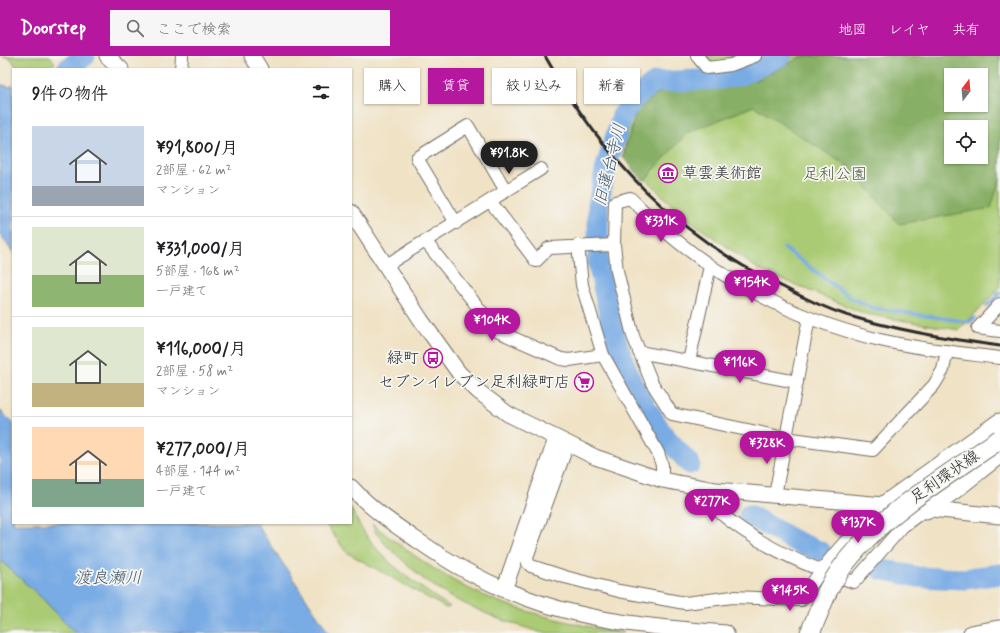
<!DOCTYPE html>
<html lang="ja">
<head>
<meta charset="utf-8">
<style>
	:root { --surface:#fff; --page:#f6f6f6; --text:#202124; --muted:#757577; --line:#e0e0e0; --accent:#b5179e }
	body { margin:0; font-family:Mynerve,"Klee One",sans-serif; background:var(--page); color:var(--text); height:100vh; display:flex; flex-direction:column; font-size:15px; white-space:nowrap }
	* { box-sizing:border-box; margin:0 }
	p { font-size:13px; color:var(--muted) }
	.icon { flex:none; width:22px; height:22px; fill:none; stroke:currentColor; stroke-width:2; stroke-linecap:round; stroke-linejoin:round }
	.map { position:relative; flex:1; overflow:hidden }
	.details { position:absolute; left:12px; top:12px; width:340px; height:456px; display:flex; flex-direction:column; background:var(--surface); border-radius:0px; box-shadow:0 1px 3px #0004 }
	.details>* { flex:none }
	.guide { position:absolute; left:364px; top:12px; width:380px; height:36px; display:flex; gap:8px }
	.needle { width:26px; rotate:16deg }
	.controls { position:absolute; left:944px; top:12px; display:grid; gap:8px }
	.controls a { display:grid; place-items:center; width:44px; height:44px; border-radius:0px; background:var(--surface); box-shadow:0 1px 3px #0004; font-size:20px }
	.price { position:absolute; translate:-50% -34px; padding:0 9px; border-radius:14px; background:var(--accent); color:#fff; font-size:13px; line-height:26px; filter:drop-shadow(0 1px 2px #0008) }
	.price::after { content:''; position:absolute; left:50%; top:24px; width:12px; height:9px; margin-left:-6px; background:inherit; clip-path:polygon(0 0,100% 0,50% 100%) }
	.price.current { background:#222; color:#fff }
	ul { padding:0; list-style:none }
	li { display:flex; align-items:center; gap:12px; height:100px; padding:0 20px }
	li+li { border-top:1px solid var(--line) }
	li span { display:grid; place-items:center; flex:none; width:112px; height:80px; border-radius:0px; color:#555 }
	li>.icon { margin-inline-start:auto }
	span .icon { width:48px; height:48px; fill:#fffc; stroke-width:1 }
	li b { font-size:17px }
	h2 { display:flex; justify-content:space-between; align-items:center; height:48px; padding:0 20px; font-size:17px }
	.tag { padding:0 14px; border-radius:0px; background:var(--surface); box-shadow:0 1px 3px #0004; font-size:14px; line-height:36px }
	.tag.current { background:var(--accent); color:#fff }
	header { display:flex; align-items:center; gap:24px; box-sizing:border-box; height:56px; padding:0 20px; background:var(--accent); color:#fff }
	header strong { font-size:19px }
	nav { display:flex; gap:22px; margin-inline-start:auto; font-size:14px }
	.search { width:280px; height:36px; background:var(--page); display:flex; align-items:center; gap:10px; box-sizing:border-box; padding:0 14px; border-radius:0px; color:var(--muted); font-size:15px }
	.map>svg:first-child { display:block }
	.green { fill:#aacb73; stroke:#6a7b4f; fill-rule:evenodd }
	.forest { fill:#87af65; stroke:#596d48; fill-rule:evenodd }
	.water { fill:#79abe4; stroke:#526b88 }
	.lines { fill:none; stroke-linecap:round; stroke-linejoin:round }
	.stream { stroke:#79abe4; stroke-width:3.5 }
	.river { stroke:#79abe4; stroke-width:21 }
	.minor-casing { stroke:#706b61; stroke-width:14 }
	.tertiary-casing { stroke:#706b61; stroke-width:17 }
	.primary-casing { stroke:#706b61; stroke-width:21 }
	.minor { stroke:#fff; stroke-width:12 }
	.tertiary { stroke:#fff; stroke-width:15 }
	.primary { stroke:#fff; stroke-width:19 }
	.rail { stroke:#2b2b2b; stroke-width:3 }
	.primary-bridge-casing { stroke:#706b61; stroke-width:21; stroke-linecap:butt }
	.primary-bridge { stroke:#fff; stroke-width:19 }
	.labels { text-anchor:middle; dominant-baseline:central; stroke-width:3.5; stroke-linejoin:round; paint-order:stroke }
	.poi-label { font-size:16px; fill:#2b2b2b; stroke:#f6f6f2; text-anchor:end }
	.park-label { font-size:16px; fill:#515b41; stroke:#f6f6f2 }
	.street-label { font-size:16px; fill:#2b2b2b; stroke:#f6f6f2 }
	.water-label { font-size:17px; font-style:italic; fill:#46586c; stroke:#f6f6f2 }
</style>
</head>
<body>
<header>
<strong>Doorstep</strong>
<div class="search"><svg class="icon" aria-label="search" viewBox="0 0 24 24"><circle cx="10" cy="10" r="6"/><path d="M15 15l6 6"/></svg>ここで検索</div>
<nav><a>地図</a><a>レイヤ</a><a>共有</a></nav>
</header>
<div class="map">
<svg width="1000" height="577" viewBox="0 0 1000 577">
	<rect width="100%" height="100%" fill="#f6f6f2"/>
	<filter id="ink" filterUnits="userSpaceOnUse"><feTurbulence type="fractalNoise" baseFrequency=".025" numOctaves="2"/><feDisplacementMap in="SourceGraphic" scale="8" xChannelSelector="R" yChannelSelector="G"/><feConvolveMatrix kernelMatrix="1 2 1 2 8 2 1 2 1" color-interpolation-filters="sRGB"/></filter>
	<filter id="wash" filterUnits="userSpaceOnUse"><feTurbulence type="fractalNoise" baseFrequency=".012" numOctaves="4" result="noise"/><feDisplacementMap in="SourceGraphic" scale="16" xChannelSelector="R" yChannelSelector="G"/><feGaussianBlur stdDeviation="0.9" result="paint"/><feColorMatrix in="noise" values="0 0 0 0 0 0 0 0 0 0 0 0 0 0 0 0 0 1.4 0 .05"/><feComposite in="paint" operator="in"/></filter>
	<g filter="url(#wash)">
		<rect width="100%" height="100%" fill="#f0e2c5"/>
		<g class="green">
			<polygon points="1,0 50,0 55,7 47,13 17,13 11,2"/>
			<path d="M701,0H1000V232L959,274L865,258L758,213L682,159L623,101L628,71L639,49L663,31L731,30ZM951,19H981V49H951ZM951,71H981V101H951Z"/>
			<path d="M351,452C370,498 411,525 450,551L446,552L346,496L325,467H351Z"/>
			<path d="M372,468C400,489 427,510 458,527C505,553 570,568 624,577H542L496,562L450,541L422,522L386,489L376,477Z"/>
			<polygon points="0,504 42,542 75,577 0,577"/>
		</g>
		<path class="forest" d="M803,0H1000V123L991,152L899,168L850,112L754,50L687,77L644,125L623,101L637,54L667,31L757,24ZM951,19H981V49H951ZM951,71H981V101H951Z"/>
		<g class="water">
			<polygon points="0,28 9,31 13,29 13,197 0,178"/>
			<polygon points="0,354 13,367 13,467 256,467 329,577 75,577 42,542 0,504"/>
		</g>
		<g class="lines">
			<g class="stream">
				<polyline points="784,192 851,242 873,252 969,266 975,262"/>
				<polyline points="987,250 1000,237"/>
			</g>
			<g class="river">
				<polyline points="67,13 85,0"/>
				<polyline points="690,408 662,377 633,330 618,290 610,262 598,207 598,149 606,111 622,60 635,41 656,26 719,23 740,19 781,0"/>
				<polyline points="749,459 795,485 821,496"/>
				<polyline points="880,513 918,521 965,523 1000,518"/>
			</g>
		</g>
	</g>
	<g filter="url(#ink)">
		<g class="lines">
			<defs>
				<g id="minor">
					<polyline points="697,0 707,12 731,9 755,0"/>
					<polyline points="181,13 182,0"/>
					<polyline points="490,145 536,205 549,192 614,189"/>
					<polyline points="456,167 417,102 468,70 506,135"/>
					<polyline points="426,186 497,275 561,303 569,304 603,299"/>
					<polyline points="578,189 582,229 603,299 658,397 662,409 662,424"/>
					<polyline points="385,210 541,113"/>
					<polyline points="1000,248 978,272 1000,275"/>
					<path d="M947,295L943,314L934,329L873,394L785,382L672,358L652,327L633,280L617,215L614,189L615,146L630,142C645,156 660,172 677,185C736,233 806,266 880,284C919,293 960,297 1000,302"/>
					<polyline points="639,296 797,326"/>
					<polyline points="689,305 710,210"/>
					<path d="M568,388L527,501L528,507L531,510L565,521L619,535L685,547L733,541L801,544C825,507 850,476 885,449"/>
					<path d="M716,434L714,450L718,455C757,489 805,510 854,526L903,470L926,453"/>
					<polyline points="775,439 809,262"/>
				</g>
				<g id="tertiary">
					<polyline points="107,0 121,13"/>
					<polyline points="252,0 260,13"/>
					<polyline points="351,156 421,264 459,317 479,336 508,358 595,401 662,424 716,434 895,450"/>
					<path d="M351,431C371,453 392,467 417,484C451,508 489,529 529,543C591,566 660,572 726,577"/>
					<polyline points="921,452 1000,460"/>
					<polyline points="504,534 556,383"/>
					<polyline points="971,577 1000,572"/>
				</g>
				<g id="primary">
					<polyline points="885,449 1000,367"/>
					<polyline points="926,453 953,434 1000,397"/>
					<polyline points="810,577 827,536"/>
				</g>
			</defs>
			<use href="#minor" class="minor-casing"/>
			<use href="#tertiary" class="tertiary-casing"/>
			<use href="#primary" class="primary-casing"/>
			<use href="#minor" class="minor"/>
			<use href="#tertiary" class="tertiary"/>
			<use href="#primary" class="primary"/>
			<path class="rail" d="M545,0C603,103 677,181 785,232C804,242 825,252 846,259C896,274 948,283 1000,290"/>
			<defs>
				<path id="primary-bridge" d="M827,536C835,521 844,507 856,494C893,451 953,416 1000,383"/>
			</defs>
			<use href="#primary-bridge" class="primary-bridge-casing"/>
			<use href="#primary-bridge" class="primary-bridge"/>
		</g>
	</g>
	<defs>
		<symbol id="museum-ring" viewBox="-11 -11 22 22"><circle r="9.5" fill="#f6f6f2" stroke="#b5179e" stroke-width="1.5"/><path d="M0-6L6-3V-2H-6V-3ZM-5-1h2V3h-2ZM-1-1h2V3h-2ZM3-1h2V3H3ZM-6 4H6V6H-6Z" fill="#b5179e"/></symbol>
		<symbol id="bus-ring" viewBox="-11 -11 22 22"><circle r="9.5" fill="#f6f6f2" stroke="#b5179e" stroke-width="1.5"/><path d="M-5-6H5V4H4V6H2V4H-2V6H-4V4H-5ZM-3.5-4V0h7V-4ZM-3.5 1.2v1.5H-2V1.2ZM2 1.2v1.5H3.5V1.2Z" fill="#b5179e"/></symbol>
		<symbol id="supermarket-ring" viewBox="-11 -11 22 22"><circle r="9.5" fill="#f6f6f2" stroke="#b5179e" stroke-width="1.5"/><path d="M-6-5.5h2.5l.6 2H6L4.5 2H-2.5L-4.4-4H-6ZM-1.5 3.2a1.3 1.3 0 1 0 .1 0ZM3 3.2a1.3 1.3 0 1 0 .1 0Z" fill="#b5179e"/></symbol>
	</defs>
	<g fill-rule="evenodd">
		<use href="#museum-ring" x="657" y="106" width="22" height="22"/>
		<use href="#bus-ring" x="422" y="291" width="22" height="22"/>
		<use href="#supermarket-ring" x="573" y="315" width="22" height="22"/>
	</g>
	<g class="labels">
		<g class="poi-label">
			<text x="682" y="117" text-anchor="start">草雲美術館</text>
			<text x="419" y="302">緑町</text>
			<text x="570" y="326">セブンイレブン足利緑町店</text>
		</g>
		<g class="park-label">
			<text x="835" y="118">足利公園</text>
		</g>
		<g class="street-label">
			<text transform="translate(945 421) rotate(-35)">足利環状線</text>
		</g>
		<g class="water-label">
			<text transform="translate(610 109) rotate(-76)">旧蓮台寺川</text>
			<text x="108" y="522">渡良瀬川</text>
		</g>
	</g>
</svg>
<div class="controls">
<a><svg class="needle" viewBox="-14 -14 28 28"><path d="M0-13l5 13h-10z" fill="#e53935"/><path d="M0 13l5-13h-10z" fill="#757577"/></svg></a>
<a><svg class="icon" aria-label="locate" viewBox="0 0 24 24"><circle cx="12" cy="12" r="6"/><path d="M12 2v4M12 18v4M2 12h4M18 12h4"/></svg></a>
</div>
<b class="price current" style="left:509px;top:119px">¥91.8K</b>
<b class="price" style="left:661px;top:187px">¥331K</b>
<b class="price" style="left:752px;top:248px">¥154K</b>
<b class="price" style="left:492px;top:286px">¥104K</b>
<b class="price" style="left:740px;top:328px">¥116K</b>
<b class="price" style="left:767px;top:409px">¥328K</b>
<b class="price" style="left:712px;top:467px">¥277K</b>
<b class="price" style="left:858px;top:488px">¥137K</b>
<b class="price" style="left:790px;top:556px">¥145K</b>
<div class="guide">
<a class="tag">購入</a>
<a class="tag current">賃貸</a>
<a class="tag">絞り込み</a>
<a class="tag">新着</a>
</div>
<section class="details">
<h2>9件の物件<svg class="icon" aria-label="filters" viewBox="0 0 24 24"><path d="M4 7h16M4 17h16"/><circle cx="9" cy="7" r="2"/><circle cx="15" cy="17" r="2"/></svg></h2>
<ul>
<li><span style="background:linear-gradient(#c9d6e8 75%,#9aa5b1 0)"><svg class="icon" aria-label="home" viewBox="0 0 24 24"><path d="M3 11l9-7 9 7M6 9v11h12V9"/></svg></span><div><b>¥91,800/月</b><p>2部屋 · 62 m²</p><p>マンション</p></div></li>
<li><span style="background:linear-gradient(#dfe7d0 60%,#8fb573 0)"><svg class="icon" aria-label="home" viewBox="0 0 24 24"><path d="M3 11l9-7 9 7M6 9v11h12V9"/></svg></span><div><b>¥331,000/月</b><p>5部屋 · 168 m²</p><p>一戸建て</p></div></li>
<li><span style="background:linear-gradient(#dfe7d0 70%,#c2b280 0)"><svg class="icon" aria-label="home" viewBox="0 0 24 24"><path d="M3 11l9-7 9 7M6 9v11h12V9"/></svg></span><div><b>¥116,000/月</b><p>2部屋 · 58 m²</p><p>マンション</p></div></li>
<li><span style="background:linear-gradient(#ffd9b3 65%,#7fa58c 0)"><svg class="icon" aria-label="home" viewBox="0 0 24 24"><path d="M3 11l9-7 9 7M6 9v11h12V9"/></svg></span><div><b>¥277,000/月</b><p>4部屋 · 144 m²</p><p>一戸建て</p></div></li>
</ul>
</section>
</div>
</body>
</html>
